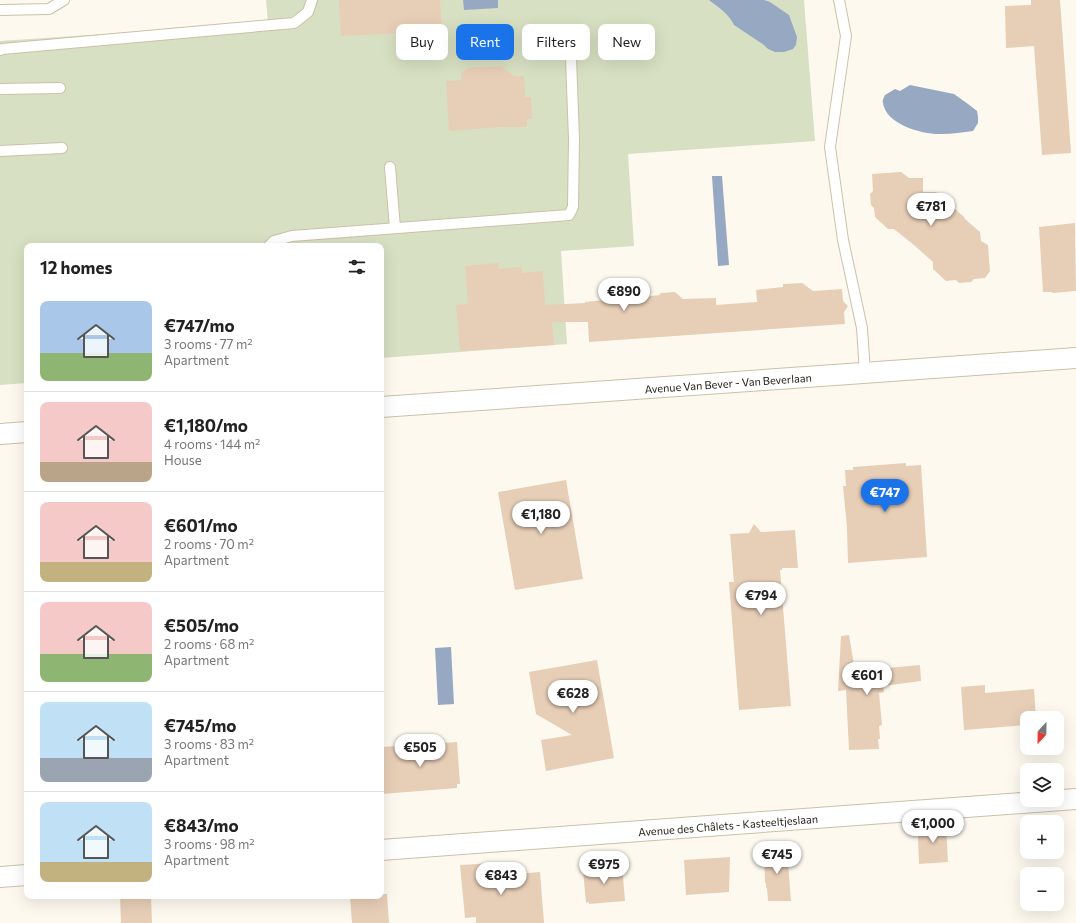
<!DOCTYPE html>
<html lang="en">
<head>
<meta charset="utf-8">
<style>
	:root { --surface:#fff; --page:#f2f2f2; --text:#222; --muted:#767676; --line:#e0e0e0; --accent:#1a73e8 }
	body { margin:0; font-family:Commissioner,sans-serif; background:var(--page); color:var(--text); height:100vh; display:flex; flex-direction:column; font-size:15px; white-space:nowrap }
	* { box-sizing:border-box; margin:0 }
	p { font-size:13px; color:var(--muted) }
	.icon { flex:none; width:22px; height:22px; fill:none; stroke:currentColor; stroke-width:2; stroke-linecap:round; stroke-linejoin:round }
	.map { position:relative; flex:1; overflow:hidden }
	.drawer { position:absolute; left:24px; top:243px; width:360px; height:656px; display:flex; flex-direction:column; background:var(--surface); border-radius:8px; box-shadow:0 4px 16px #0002 }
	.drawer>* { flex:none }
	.hud { position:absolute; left:396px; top:24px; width:380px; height:36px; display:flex; gap:8px }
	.needle { width:26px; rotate:202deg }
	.buttons { position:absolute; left:1020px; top:711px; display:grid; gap:8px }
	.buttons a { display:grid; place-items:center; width:44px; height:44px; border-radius:8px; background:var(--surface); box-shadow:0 4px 16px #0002; font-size:20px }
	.price { position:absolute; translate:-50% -34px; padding:0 9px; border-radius:14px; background:#fff; color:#222; font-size:13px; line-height:26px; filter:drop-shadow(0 1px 2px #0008) }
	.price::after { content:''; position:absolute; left:50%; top:24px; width:12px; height:9px; margin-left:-6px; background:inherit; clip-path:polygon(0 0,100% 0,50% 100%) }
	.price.current { background:var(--accent); color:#fff }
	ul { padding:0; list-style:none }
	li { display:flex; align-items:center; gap:12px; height:100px; padding:0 16px }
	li+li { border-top:1px solid var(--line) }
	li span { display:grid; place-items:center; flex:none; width:112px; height:80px; border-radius:8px; color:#555 }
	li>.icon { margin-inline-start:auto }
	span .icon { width:48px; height:48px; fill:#fffc; stroke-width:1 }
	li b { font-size:17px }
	h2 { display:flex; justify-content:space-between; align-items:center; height:48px; padding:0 16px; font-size:17px }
	.tag { padding:0 14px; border-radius:8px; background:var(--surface); box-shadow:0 4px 16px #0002; font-size:14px; line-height:36px }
	.tag.current { background:var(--accent); color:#fff }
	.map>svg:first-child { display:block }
	.green { fill:#d8e0c3 }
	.water { fill:#97a8c2 }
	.building { fill:#e7ceb7 }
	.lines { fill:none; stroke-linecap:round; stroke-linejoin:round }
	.lane-casing { stroke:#ccc0a8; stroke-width:12 }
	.street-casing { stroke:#ccc0a8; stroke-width:22 }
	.lane { stroke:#fff; stroke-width:10 }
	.street { stroke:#fff; stroke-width:20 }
	.labels { text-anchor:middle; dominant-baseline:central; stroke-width:3.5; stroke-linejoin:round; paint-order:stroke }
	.street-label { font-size:11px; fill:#1f1a12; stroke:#fff }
</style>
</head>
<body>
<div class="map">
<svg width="1076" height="923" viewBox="0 0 1076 923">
	<rect width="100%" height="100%" fill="#fef9ef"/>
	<polygon class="green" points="266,0 804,0 815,141 628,154 634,246 561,251 567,344 381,358 381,246 27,246 27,383 0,385 0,41 268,23"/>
	<g class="water">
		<polygon points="463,0 498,0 498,8 464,10"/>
		<path d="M709,0H764L770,2L789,15L797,37L796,45L793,49L784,52H775L768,49L764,45L734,25C729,14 718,7 709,0Z"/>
		<path d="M910,85L954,94L968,104L977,111L978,117V123L973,131C963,132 952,134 942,134C924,135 886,125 883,103C882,101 884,97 885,95L895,89L900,91Z"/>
		<polygon points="712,176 722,176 729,265 718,266"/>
		<polygon points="451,647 454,704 438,705 435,648"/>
	</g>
	<g class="building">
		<polygon points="339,0 440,0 442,31 341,36"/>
		<polygon points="1031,0 1060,0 1071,153 1042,155 1034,46 1006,48 1005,6 1031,5"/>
		<polygon points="501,66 514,76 524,76 525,97 531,97 532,119 527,119 527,127 501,127 449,131 446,81 461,80 461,74 467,68"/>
		<polygon points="901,172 909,178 923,178 923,192 936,192 964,217 965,219 980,232 981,241 988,245 990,271 985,278 974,279 971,282 959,283 956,280 946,281 933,269 933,262 914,245 894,229 888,229 875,217 874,208 871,205 870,194 873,191 872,174"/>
		<polygon points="1075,223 1076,291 1052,293 1052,292 1043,292 1039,227"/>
		<polygon points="499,263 499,269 521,267 522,273 543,271 545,305 585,303 585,302 616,299 616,301 659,295 661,293 675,292 683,299 716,298 716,305 757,302 756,290 783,287 783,284 802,283 813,291 842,289 843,301 848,306 844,312 845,324 589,342 588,322 552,322 554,345 460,351 456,305 468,304 465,266"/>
		<polygon points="906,463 906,466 921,465 927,557 848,563 847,527 843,486 846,486 845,470 853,470 853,467"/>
		<polygon points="566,480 583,579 515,590 498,492"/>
		<polygon points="754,524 761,532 795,530 798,568 782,568 782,570 780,570 791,706 739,710 729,582 734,582 730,534 749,533"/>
		<polygon points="849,635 855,671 920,665 921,681 883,686 884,692 879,693 882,725 879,726 880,739 878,739 879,749 849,750 846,690 838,691 841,636"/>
		<polygon points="597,660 614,758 546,771 541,740 572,735 536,714 529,672"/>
		<polygon points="985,685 985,693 1034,689 1036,718 1027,718 1027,725 964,730 961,687"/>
		<polygon points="457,742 460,784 457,784 457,788 382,794 381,747"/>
		<polygon points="920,824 946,824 948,862 919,864 918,836 920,836"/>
		<polygon points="764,841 778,852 787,851 791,901 768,901 767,888 766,888 766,883 765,883 764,855 765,854"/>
		<polygon points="730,857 729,892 686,895 684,860"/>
		<polygon points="494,863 495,876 540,872 544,923 476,923 476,917 465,918 460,865"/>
		<polygon points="622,865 625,901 589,904 589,902 586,903 583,870 600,869 600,867"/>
		<polygon points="381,894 387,894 389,923 352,923 350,896 381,896"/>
		<polygon points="120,896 151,896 152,923 121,923"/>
	</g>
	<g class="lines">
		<defs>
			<g id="lane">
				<polyline points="839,0 846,36 830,147 843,240 862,328 865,373"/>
				<polyline points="0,10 49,9 64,0"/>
				<polyline points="0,50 2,49 294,23 308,12 312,0"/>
				<polyline points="0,89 60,88"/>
				<polyline points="0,151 62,148"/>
				<polyline points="390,167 395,228"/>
				<polyline points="269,246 274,241 292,236 569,215 573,207 574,139 571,58 561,47"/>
			</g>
			<g id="street">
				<path id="s1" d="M381,407L1076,358"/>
				<polyline points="0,434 27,432"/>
				<path id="s2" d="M381,850C613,834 844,815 1076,799"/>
				<polyline points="0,877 27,875"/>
			</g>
		</defs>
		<use href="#lane" class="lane-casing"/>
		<use href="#street" class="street-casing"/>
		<use href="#lane" class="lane"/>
		<use href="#street" class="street"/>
	</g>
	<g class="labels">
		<g class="street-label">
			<text stroke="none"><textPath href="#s1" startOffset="348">Avenue Van Bever - Van Beverlaan</textPath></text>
			<text stroke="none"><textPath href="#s2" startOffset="348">Avenue des Châlets - Kasteeltjeslaan</textPath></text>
		</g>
	</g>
</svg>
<div class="buttons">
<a><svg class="needle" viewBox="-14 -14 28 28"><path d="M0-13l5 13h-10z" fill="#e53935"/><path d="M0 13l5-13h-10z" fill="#767676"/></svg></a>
<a><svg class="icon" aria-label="layers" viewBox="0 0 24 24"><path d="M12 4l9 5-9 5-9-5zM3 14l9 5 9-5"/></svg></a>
<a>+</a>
<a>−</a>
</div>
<b class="price" style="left:931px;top:227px">€781</b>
<b class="price" style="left:624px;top:312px">€890</b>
<b class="price current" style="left:885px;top:513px">€747</b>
<b class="price" style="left:541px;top:535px">€1,180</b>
<b class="price" style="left:761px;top:616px">€794</b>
<b class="price" style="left:867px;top:696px">€601</b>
<b class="price" style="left:573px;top:714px">€628</b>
<b class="price" style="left:420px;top:768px">€505</b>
<b class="price" style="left:933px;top:844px">€1,000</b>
<b class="price" style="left:777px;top:875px">€745</b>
<b class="price" style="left:604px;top:885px">€975</b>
<b class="price" style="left:501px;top:896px">€843</b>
<div class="hud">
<a class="tag">Buy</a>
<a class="tag current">Rent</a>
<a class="tag">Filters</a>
<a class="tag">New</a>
</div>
<section class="drawer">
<h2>12 homes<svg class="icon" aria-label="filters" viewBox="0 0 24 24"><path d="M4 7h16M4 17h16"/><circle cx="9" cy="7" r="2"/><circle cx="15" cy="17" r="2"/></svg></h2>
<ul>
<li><span style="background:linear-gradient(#a9c7e8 65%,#8fb573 0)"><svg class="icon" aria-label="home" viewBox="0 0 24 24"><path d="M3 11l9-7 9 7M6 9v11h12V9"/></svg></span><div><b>€747/mo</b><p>3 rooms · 77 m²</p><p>Apartment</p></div></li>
<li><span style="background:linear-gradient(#f6c9c9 75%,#b9a48a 0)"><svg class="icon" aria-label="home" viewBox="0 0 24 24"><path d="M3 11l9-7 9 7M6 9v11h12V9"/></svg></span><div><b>€1,180/mo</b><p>4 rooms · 144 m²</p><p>House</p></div></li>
<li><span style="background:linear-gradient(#f6c9c9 75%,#c2b280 0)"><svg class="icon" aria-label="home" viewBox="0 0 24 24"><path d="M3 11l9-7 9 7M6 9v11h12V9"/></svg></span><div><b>€601/mo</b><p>2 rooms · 70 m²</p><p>Apartment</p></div></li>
<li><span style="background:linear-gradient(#f6c9c9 65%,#8fb573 0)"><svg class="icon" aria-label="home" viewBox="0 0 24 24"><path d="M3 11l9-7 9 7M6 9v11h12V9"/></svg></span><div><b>€505/mo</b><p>2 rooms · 68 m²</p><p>Apartment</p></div></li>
<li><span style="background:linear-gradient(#bfe0f5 70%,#9aa5b1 0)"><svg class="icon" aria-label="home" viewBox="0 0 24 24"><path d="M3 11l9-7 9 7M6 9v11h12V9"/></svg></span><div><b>€745/mo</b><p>3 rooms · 83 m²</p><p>Apartment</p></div></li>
<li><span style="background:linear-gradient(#bfe0f5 75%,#c2b280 0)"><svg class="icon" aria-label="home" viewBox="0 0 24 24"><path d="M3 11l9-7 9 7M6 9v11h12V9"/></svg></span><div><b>€843/mo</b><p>3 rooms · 98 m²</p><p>Apartment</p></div></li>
</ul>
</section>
</div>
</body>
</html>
